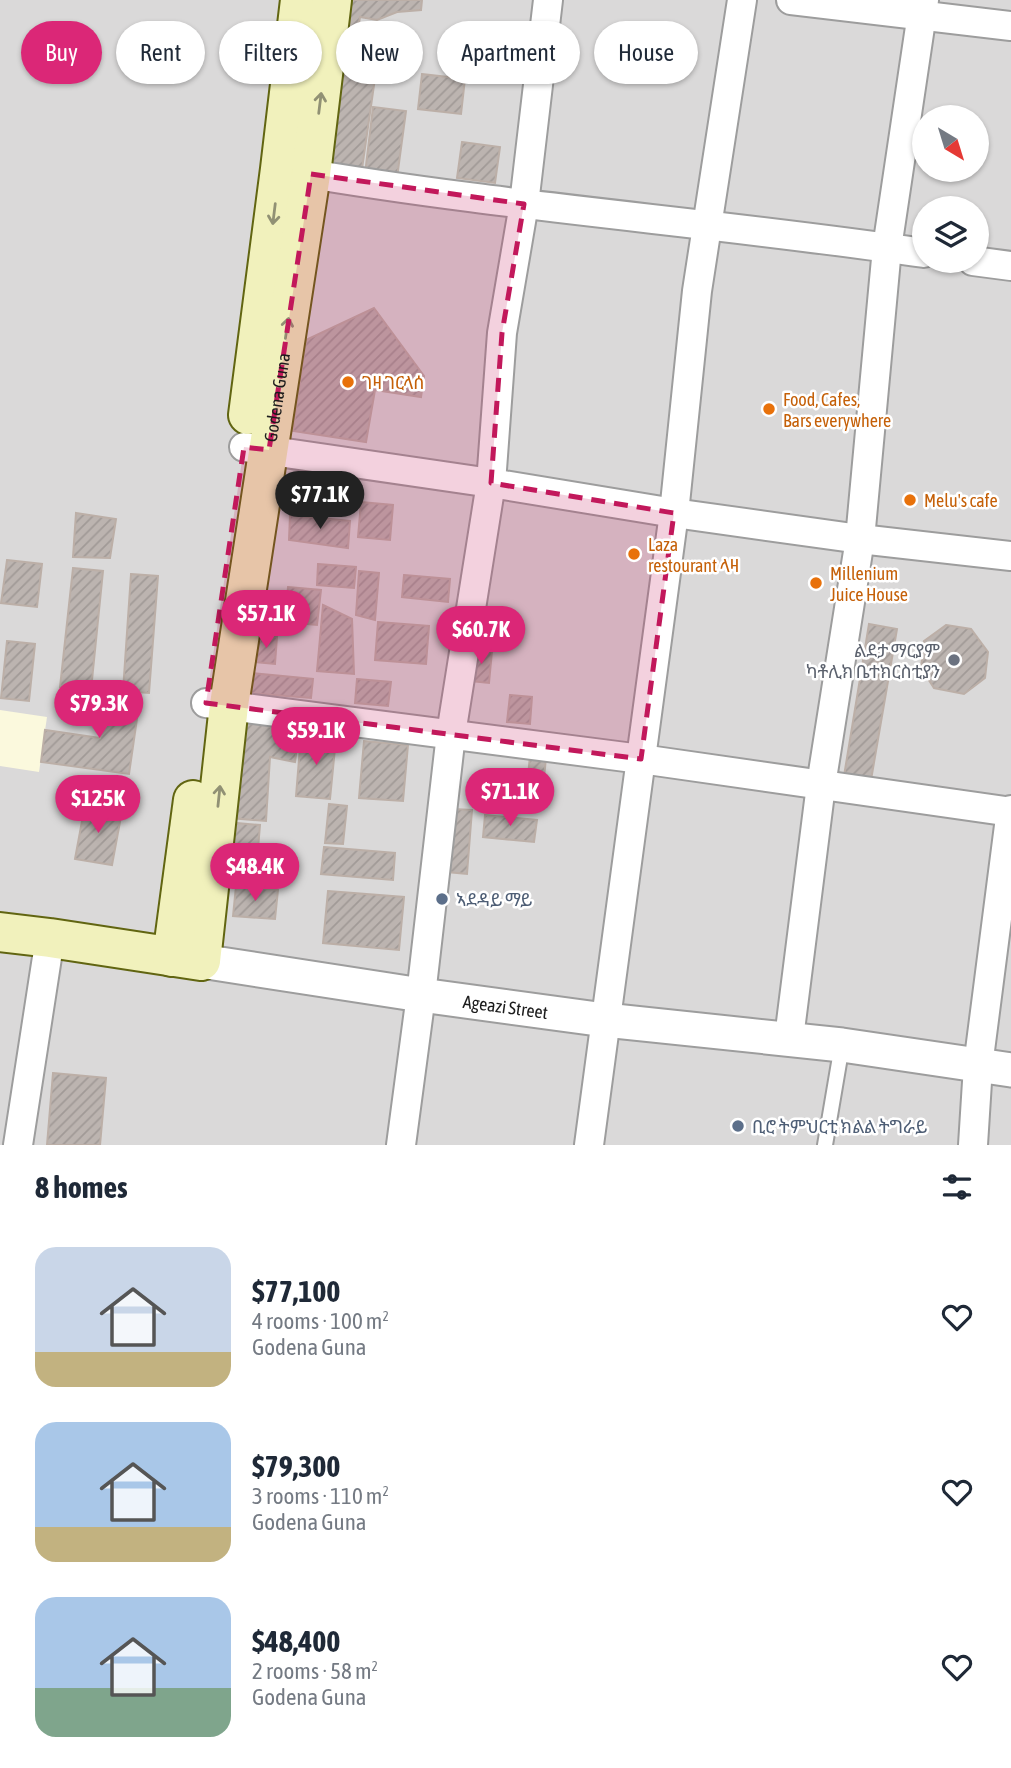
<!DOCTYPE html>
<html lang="en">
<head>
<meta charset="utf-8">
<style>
	:root { --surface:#fff; --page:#f6f6f7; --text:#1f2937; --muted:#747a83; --accent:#db2777 }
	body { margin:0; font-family:"Asap Condensed","Noto Sans Ethiopic",sans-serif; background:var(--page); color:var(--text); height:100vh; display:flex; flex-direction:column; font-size:26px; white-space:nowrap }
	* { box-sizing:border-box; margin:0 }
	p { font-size:23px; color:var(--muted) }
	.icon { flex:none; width:38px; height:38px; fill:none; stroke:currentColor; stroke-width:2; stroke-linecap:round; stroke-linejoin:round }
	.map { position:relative; height:1145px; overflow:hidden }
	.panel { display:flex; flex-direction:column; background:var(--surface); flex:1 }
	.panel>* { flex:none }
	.hud { position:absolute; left:21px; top:21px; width:970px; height:63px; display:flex; gap:14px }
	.needle { width:46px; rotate:142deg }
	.tools { position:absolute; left:912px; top:105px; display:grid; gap:14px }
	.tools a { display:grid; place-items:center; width:77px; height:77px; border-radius:50%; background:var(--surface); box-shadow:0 2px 5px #0004; font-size:35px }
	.price { position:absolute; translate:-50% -60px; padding:0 16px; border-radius:24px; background:var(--accent); color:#fff; font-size:23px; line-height:46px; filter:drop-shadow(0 2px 4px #0008) }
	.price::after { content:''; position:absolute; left:50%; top:42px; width:21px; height:16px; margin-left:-10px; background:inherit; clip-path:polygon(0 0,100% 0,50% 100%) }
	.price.current { background:#222; color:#fff }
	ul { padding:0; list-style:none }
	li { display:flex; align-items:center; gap:21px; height:175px; padding:0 35px }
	li span { display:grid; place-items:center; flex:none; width:196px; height:140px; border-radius:21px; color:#555 }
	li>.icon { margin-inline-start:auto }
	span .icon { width:84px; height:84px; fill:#fffc; stroke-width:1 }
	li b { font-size:30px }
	h2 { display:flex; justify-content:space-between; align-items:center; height:84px; padding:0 35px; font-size:30px }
	.chip { padding:0 24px; border-radius:32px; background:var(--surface); box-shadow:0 2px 5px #0004; font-size:24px; line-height:63px }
	.chip.current { background:var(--accent); color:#fff }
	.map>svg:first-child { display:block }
	.residential { fill:#dad9d9; fill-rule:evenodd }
	.education { fill:#fbf9dd }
	.building { fill:url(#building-hatch); stroke:#bcafa7; stroke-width:2 }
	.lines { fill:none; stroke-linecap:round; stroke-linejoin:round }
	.service-casing { stroke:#9d9d9d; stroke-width:18 }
	.minor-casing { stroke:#9d9d9d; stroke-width:32 }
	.tertiary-casing { stroke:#9d9d9d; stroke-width:37 }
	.secondary-casing { stroke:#616511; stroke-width:42 }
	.service { stroke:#fff; stroke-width:14 }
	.minor { stroke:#fff; stroke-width:28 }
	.tertiary { stroke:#fff; stroke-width:33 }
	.secondary { stroke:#f1f1bc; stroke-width:38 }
	.oneway { stroke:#919174 }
	.marked { fill:#c2185b; fill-opacity:0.2; stroke:#c2185b; stroke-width:5; stroke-dasharray:14 9; stroke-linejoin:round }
	.food-dot { fill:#e8710a; stroke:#fff; stroke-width:2.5 }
	.worship-dot { fill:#6b7280; stroke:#fff; stroke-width:2.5 }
	.service-dot { fill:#5c6f8a; stroke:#fff; stroke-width:2.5 }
	.labels { text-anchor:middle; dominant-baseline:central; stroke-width:5; stroke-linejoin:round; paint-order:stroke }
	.food-label { font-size:18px; fill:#c56008; stroke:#fff; text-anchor:start }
	.street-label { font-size:18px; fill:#1c1c1c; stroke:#fff }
	.worship-label { font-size:18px; fill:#5b616d; stroke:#fff; text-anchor:end }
	.service-label { font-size:18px; fill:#4e5e75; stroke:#fff; text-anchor:start }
</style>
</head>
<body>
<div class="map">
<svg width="1011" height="1145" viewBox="0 0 1011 1145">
	<defs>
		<pattern id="building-hatch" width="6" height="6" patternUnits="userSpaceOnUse" patternTransform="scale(1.75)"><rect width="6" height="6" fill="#bcb4b0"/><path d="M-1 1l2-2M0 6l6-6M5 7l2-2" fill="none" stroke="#a19a97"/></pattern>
	</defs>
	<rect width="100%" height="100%" fill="#ece9e3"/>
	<path class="residential" d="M0,0H1011V1145H0ZM924,117H976V170H924ZM924,208H976V261H924Z"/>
	<polygon class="education" points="0,710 47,717 39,772 0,766"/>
	<g class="building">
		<polygon points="346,0 422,0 421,10 397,12 377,20 360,17 357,35 340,32"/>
		<polygon points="332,31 369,36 363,77 326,72"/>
		<polygon points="326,72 375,78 361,176 313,170"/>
		<polygon points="422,74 465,79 461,114 418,109"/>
		<polygon points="373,107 406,111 397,178 365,174"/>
		<polygon points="462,142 500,147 495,183 457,178"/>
		<polygon points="374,308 424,376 421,397 375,390 366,442 293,431 306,340"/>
		<polygon points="361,502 393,505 390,540 358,537"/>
		<polygon points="76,513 116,519 110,558 73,557"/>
		<polygon points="290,515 350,521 348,548 289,540"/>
		<polygon points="7,560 42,564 37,607 1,603"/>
		<polygon points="318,564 356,567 354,588 317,585"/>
		<polygon points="73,568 103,571 91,690 60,687"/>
		<polygon points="359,571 379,573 375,620 356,615"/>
		<polygon points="131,574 158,576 149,693 123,691"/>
		<polygon points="404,575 450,579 448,602 402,597"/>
		<polygon points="288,587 321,590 317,625 285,622"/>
		<polygon points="260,603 282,605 281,620 259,618"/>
		<polygon points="323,605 352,619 354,674 317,671"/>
		<polygon points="378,622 429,626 426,664 375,660"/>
		<polygon points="869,624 897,629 871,780 844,776"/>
		<polygon points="946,625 971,629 988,652 985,678 964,694 934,688 921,668 924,641"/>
		<polygon points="257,635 277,637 275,664 255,662"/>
		<polygon points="7,641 35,644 29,701 1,698"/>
		<polygon points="473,649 492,651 489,683 471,681"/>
		<polygon points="251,673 313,679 311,698 249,693"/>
		<polygon points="357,679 391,682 388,706 355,703"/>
		<polygon points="106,693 140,698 129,774 41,762 45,730 100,738"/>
		<polygon points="510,695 532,697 530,724 507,722"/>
		<polygon points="239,720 299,733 295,762 270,757 266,821 230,818"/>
		<polygon points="301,735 336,738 330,799 296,796"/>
		<polygon points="364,741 408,745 403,801 359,798"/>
		<polygon points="530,756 546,758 542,798 526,796"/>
		<polygon points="329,804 347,806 343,844 325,843"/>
		<polygon points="85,805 122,811 112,865 75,859"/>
		<polygon points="453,809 472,810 467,874 447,872"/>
		<polygon points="485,815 537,820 534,842 483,837"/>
		<polygon points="226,822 260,825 255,885 220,882"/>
		<polygon points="324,847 395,853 393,880 321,874"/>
		<polygon points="236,886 278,890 275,919 233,916"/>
		<polygon points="328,891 404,897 399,950 323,943"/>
		<polygon points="53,1073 106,1078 100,1145 47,1145"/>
	</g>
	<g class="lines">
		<defs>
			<polyline id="service" points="825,1145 842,1045"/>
			<g id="minor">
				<polyline points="791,0 1011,26"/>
				<path d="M293,171C502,207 714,222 924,253"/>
				<polyline points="973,261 1011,266"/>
				<polyline points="244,447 491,483 674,513 860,539 1011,556"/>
				<polyline points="206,703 641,759 1011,812"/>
				<polyline points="789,1038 821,785 860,539 887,248 924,0"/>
				<polyline points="18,1145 50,938"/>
				<polyline points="401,1145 421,995 451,734 491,483 502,333 524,204 548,0"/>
				<polyline points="589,1145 674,513 697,291 742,0"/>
				<polyline points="973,1145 978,1066 1011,810"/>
			</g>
			<g id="tertiary">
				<path id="s1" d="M201,961L421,995L605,1020L842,1045L1011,1070"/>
			</g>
			<g id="secondary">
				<polyline points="248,415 280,169 300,0"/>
				<path id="s2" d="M0,932L50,938L201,961L229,705L311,174L332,0"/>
				<polyline points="172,957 193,800"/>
			</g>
		</defs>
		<use href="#service" class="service-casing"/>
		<use href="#minor" class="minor-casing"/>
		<use href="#tertiary" class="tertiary-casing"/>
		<use href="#secondary" class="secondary-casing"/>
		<use href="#service" class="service"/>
		<use href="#minor" class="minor"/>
		<use href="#tertiary" class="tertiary"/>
		<use href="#secondary" class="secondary"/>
	</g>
	<defs><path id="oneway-shaft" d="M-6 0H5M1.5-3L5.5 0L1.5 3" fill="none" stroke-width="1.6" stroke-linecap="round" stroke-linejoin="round" transform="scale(1.75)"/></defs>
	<g class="oneway">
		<use href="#oneway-shaft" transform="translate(320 103) rotate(-83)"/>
		<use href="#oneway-shaft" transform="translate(274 214) rotate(97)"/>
		<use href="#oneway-shaft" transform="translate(287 328) rotate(-81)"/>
		<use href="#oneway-shaft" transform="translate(219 796) rotate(-84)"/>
	</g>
	<path class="marked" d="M311,174L524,204L502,333L491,483L674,513L641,759L206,703L244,447L269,450Z"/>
	<g class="food-dot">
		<circle cx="348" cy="382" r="7"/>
		<circle cx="769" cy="409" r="7"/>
		<circle cx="910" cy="500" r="7"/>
		<circle cx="634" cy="554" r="7"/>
		<circle cx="816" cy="583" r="7"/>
	</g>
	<circle class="worship-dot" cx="954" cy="660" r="7"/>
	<g class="service-dot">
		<circle cx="442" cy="899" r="7"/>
		<circle cx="738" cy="1126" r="7"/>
	</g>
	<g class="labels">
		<g class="food-label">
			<text x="362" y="382">ገዛ ገርላሰ</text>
			<text x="783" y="399">Food, Cafes,<tspan x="783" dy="21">Bars everywhere</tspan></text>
			<text x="924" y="500">Melu's cafe</text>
			<text x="648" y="544">Laza<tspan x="648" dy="21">restourant ላዛ</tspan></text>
			<text x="830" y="573">Millenium<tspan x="830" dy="21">Juice House</tspan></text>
		</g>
		<g class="street-label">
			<text stroke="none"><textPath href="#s2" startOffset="772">Godena Guna</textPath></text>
			<text stroke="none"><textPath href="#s1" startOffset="308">Ageazi Street</textPath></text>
		</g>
		<g class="worship-label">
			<text x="940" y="650">ልደታ ማርያም<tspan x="940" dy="21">ካቶሊክ ቤተክርስቲያን</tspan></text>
		</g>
		<g class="service-label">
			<text x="456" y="899">ኣደዳይ ማይ</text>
			<text x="752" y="1126">ቢሮ ትምህርቲ ክልል ትግራይ</text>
		</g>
	</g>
</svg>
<div class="tools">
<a><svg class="needle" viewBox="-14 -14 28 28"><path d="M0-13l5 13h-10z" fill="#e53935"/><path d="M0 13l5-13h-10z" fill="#747a83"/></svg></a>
<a><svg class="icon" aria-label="layers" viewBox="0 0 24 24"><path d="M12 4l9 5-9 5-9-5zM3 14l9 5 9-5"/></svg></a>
</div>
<b class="price current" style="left:320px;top:531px">$77.1K</b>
<b class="price" style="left:266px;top:650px">$57.1K</b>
<b class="price" style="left:481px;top:666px">$60.7K</b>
<b class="price" style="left:99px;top:740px">$79.3K</b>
<b class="price" style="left:316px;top:767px">$59.1K</b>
<b class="price" style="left:510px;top:828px">$71.1K</b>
<b class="price" style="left:98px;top:835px">$125K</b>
<b class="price" style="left:255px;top:903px">$48.4K</b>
<div class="hud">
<a class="chip current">Buy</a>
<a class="chip">Rent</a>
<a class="chip">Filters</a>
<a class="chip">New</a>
<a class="chip">Apartment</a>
<a class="chip">House</a>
</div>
</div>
<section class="panel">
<h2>8 homes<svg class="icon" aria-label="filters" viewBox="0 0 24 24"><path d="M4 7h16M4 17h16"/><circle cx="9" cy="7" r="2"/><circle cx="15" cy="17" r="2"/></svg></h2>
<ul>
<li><span style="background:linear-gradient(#c9d6e8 75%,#c2b280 0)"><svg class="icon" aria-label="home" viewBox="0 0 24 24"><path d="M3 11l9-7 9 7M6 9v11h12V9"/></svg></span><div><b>$77,100</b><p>4 rooms · 100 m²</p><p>Godena Guna</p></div><svg class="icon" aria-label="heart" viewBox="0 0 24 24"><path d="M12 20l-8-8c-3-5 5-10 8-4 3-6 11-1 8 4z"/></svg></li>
<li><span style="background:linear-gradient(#a9c7e8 75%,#c2b280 0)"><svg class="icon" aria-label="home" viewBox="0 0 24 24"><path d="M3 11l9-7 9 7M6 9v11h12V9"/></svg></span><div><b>$79,300</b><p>3 rooms · 110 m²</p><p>Godena Guna</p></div><svg class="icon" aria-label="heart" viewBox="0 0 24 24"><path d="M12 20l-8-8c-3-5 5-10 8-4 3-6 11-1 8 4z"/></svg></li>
<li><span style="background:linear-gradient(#a9c7e8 65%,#7fa58c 0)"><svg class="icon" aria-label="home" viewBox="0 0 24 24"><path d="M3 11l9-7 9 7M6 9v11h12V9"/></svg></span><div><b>$48,400</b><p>2 rooms · 58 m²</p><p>Godena Guna</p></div><svg class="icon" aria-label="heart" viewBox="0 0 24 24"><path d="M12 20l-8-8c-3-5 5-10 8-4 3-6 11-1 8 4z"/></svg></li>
</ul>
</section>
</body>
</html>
